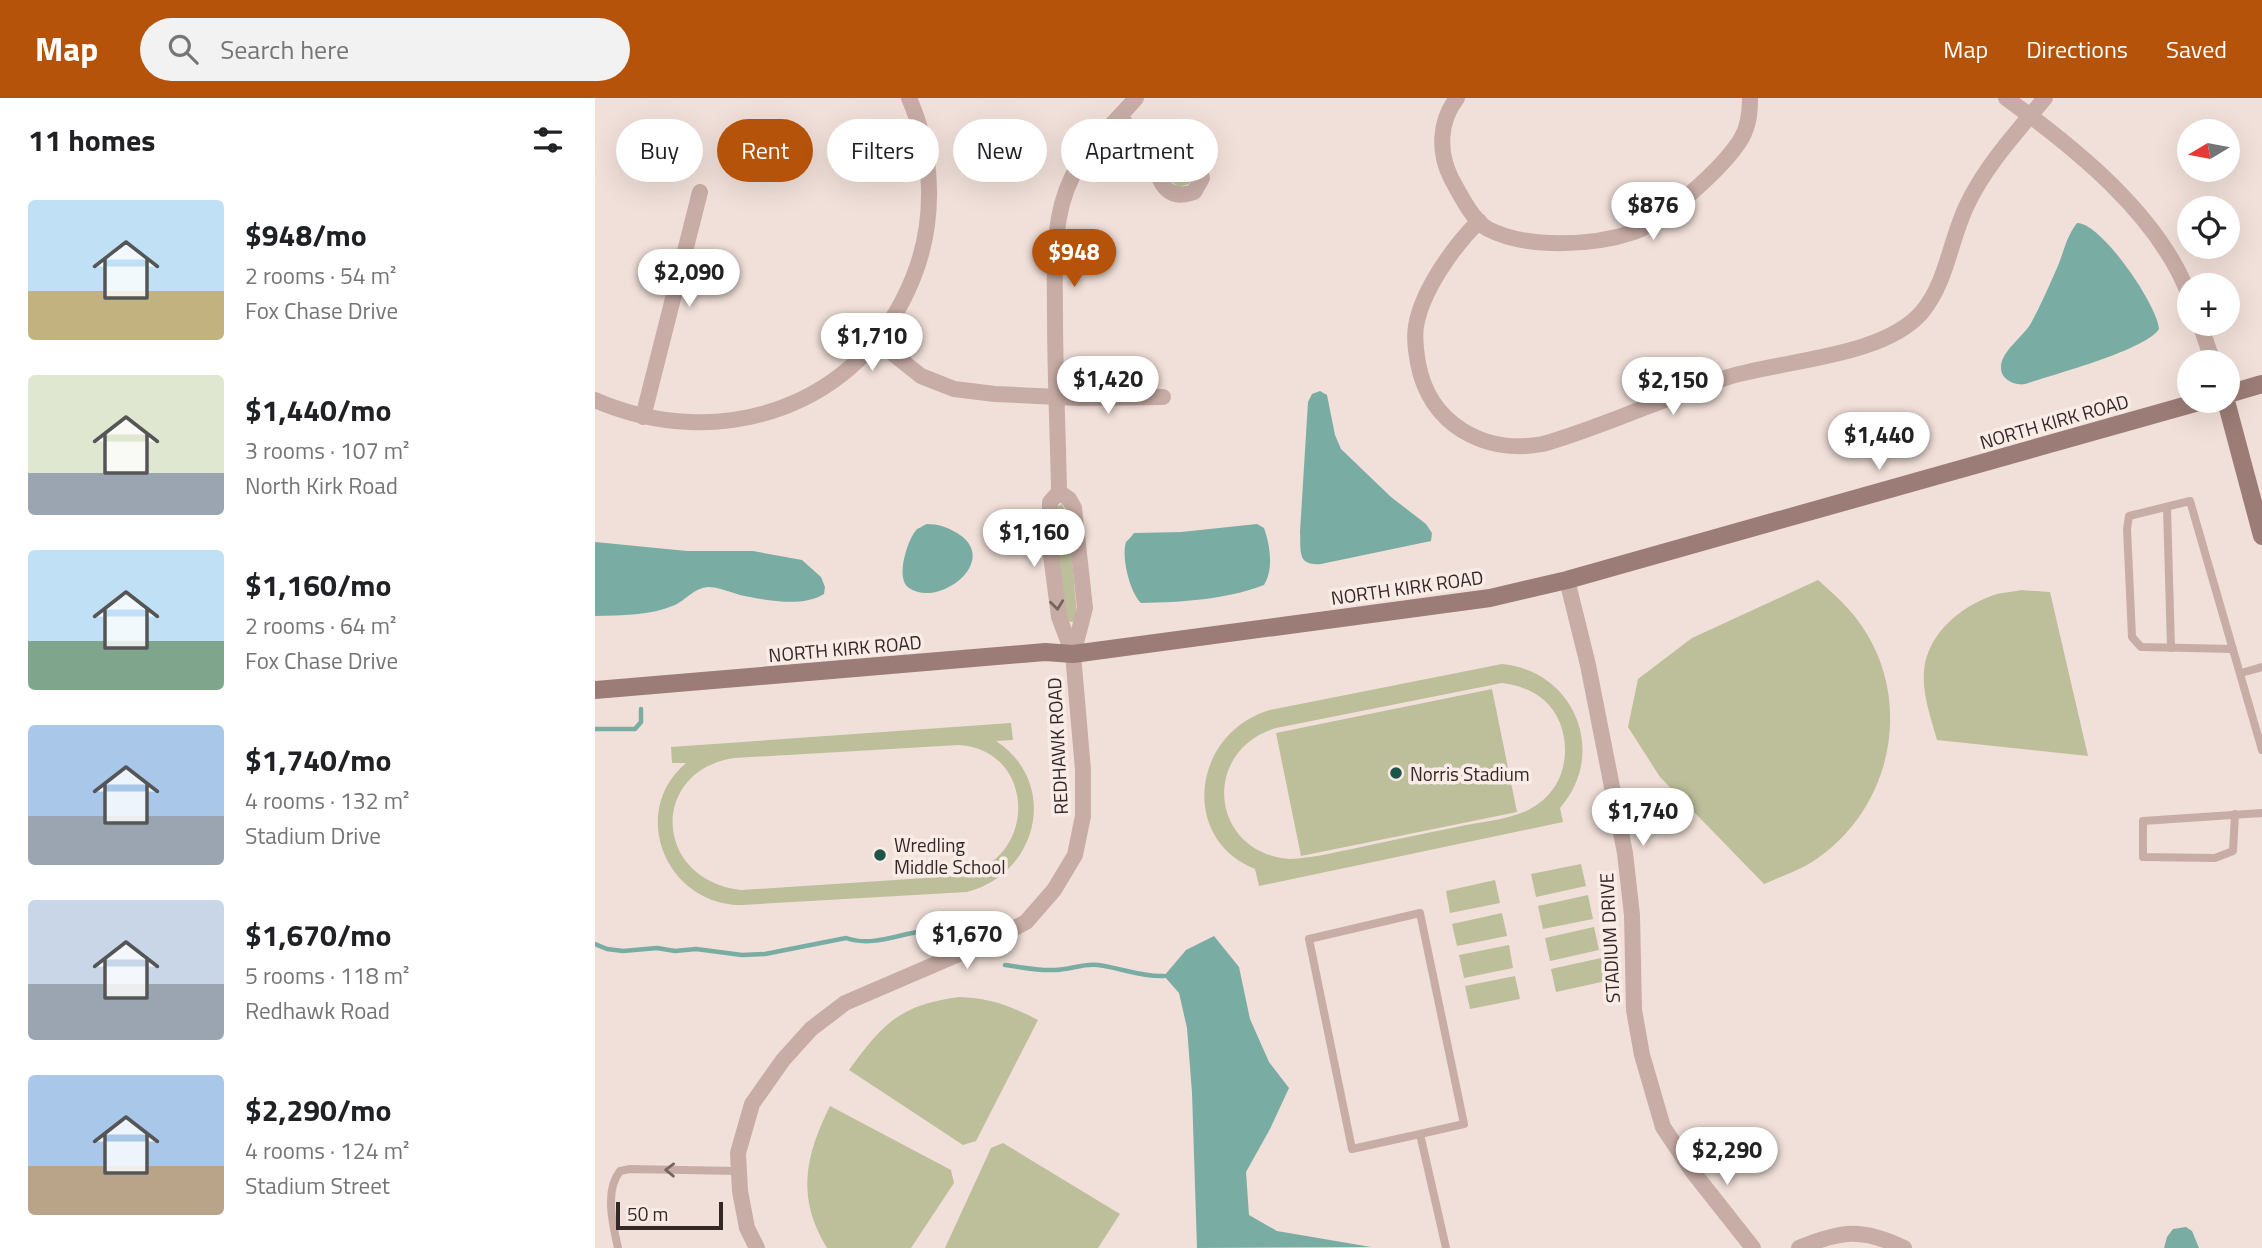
<!DOCTYPE html>
<html lang="en">
<head>
<meta charset="utf-8">
<style>
	:root { --surface:#fff; --page:#f2f2f2; --text:#202124; --muted:#757577; --accent:#b45309 }
	body { margin:0; font-family:"Titillium Web",sans-serif; background:var(--page); color:var(--text); height:100vh; display:flex; flex-direction:column; font-size:26px; white-space:nowrap }
	* { box-sizing:border-box; margin:0 }
	p { font-size:23px; color:var(--muted) }
	.icon { flex:none; width:38px; height:38px; fill:none; stroke:currentColor; stroke-width:2; stroke-linecap:round; stroke-linejoin:round }
	.map { position:relative; flex:1; overflow:hidden }
	.details { display:flex; flex-direction:column; background:var(--surface); width:595px }
	.details>* { flex:none }
	.guide { position:absolute; left:21px; top:21px; width:665px; height:63px; display:flex; gap:14px }
	.needle { width:46px; rotate:260deg }
	.fabs { position:absolute; left:1582px; top:21px; display:grid; gap:14px }
	.fabs a { display:grid; place-items:center; width:63px; height:63px; border-radius:50%; background:var(--surface); box-shadow:0 7px 28px #0002; font-size:35px }
	.scale { position:absolute; left:21px; bottom:18px; width:107px; box-sizing:border-box; padding-left:7px; border:4px solid #342827; border-top:0; font-size:19px; line-height:24px; white-space:nowrap; color:#342827; -webkit-text-stroke:5px #f9ebe6; paint-order:stroke }
	.price { position:absolute; translate:-50% -60px; padding:0 16px; border-radius:24px; background:#fff; color:#222; font-size:23px; line-height:46px; filter:drop-shadow(0 2px 4px #0008) }
	.price::after { content:''; position:absolute; left:50%; top:42px; width:21px; height:16px; margin-left:-10px; background:inherit; clip-path:polygon(0 0,100% 0,50% 100%) }
	.price.selected { background:var(--accent); color:#fff }
	ul { padding:0; list-style:none }
	li { display:flex; align-items:center; gap:21px; height:175px; padding:0 28px }
	li span { display:grid; place-items:center; flex:none; width:196px; height:140px; border-radius:7px; color:#555 }
	li>.icon { margin-inline-start:auto }
	span .icon { width:84px; height:84px; fill:#fffc; stroke-width:1 }
	li b { font-size:30px }
	h2 { display:flex; justify-content:space-between; align-items:center; height:84px; padding:0 28px; font-size:30px }
	.pill { padding:0 24px; border-radius:32px; background:var(--surface); box-shadow:0 7px 28px #0002; font-size:24px; line-height:63px }
	.pill.selected { background:var(--accent); color:#fff }
	header { display:flex; align-items:center; gap:42px; box-sizing:border-box; height:98px; padding:0 35px; background:var(--accent); color:#fff }
	header strong { font-size:33px }
	nav { display:flex; gap:38px; margin-inline-start:auto; font-size:24px }
	.search { width:490px; height:63px; background:var(--page); display:flex; align-items:center; gap:18px; box-sizing:border-box; padding:0 24px; border-radius:38px; color:var(--muted); font-size:26px }
	main { display:flex; flex:1; min-height:0 }
	.map>svg:first-child { display:block }
	.green { fill:#bcbf9a; fill-rule:evenodd }
	.water { fill:#79ada3 }
	.lines { fill:none; stroke-linecap:round; stroke-linejoin:round }
	.stream { stroke:#79ada3; stroke-width:4.5 }
	.lane { stroke:#c8ada6; stroke-width:8 }
	.street { stroke:#c8ada6; stroke-width:16 }
	.secondary { stroke:#9c7c77; stroke-width:18 }
	.oneway { stroke:#776460 }
	.poi-dot { fill:#1d554b; stroke:#f9ebe6; stroke-width:2.5 }
	.labels { text-anchor:middle; dominant-baseline:central; stroke-width:7; stroke-linejoin:round; paint-order:stroke }
	.street-label { font-size:19px; fill:#342827; stroke:#f9ebe6 }
	.poi-label { font-size:19px; fill:#342827; stroke:#f9ebe6; text-anchor:start }
</style>
</head>
<body>
<header>
<strong>Map</strong>
<div class="search"><svg class="icon" aria-label="search" viewBox="0 0 24 24"><circle cx="10" cy="10" r="6"/><path d="M15 15l6 6"/></svg>Search here</div>
<nav><a>Map</a><a>Directions</a><a>Saved</a></nav>
</header>
<main>
<section class="details">
<h2>11 homes<svg class="icon" aria-label="filters" viewBox="0 0 24 24"><path d="M4 7h16M4 17h16"/><circle cx="9" cy="7" r="2"/><circle cx="15" cy="17" r="2"/></svg></h2>
<ul>
<li><span style="background:linear-gradient(#bfe0f5 65%,#c2b280 0)"><svg class="icon" aria-label="home" viewBox="0 0 24 24"><path d="M3 11l9-7 9 7M6 9v11h12V9"/></svg></span><div><b>$948/mo</b><p>2 rooms · 54 m²</p><p>Fox Chase Drive</p></div></li>
<li><span style="background:linear-gradient(#dfe7d0 70%,#9aa5b1 0)"><svg class="icon" aria-label="home" viewBox="0 0 24 24"><path d="M3 11l9-7 9 7M6 9v11h12V9"/></svg></span><div><b>$1,440/mo</b><p>3 rooms · 107 m²</p><p>North Kirk Road</p></div></li>
<li><span style="background:linear-gradient(#bfe0f5 65%,#7fa58c 0)"><svg class="icon" aria-label="home" viewBox="0 0 24 24"><path d="M3 11l9-7 9 7M6 9v11h12V9"/></svg></span><div><b>$1,160/mo</b><p>2 rooms · 64 m²</p><p>Fox Chase Drive</p></div></li>
<li><span style="background:linear-gradient(#a9c7e8 65%,#9aa5b1 0)"><svg class="icon" aria-label="home" viewBox="0 0 24 24"><path d="M3 11l9-7 9 7M6 9v11h12V9"/></svg></span><div><b>$1,740/mo</b><p>4 rooms · 132 m²</p><p>Stadium Drive</p></div></li>
<li><span style="background:linear-gradient(#c9d6e8 60%,#9aa5b1 0)"><svg class="icon" aria-label="home" viewBox="0 0 24 24"><path d="M3 11l9-7 9 7M6 9v11h12V9"/></svg></span><div><b>$1,670/mo</b><p>5 rooms · 118 m²</p><p>Redhawk Road</p></div></li>
<li><span style="background:linear-gradient(#a9c7e8 65%,#b9a48a 0)"><svg class="icon" aria-label="home" viewBox="0 0 24 24"><path d="M3 11l9-7 9 7M6 9v11h12V9"/></svg></span><div><b>$2,290/mo</b><p>4 rooms · 124 m²</p><p>Stadium Street</p></div></li>
</ul>
</section>
<div class="map">
<svg width="1667" height="1150" viewBox="0 0 1667 1150">
	<rect width="100%" height="100%" fill="#f1e0d9"/>
	<g class="green">
		<polygon points="571,62 590,69 597,79 594,86 584,89 578,85 568,64"/>
		<polygon points="467,406 473,419 482,516 481,522 477,524 471,523 469,515 460,418 460,410"/>
		<path d="M1223,482C1245,501 1265,520 1278,547C1316,623 1289,718 1217,764C1203,773 1184,779 1169,786L1065,679L1033,629L1043,581L1097,540Z"/>
		<path d="M1426,492L1455,494L1493,658L1342,642C1336,620 1327,596 1329,573C1332,536 1366,508 1399,497C1408,494 1418,494 1426,492Z"/>
		<path d="M907,566C980,573 1013,655 965,710L968,724L664,788L660,771C584,741 597,635 675,612ZM907,585C932,588 955,600 965,625C976,654 969,688 943,706C922,722 887,723 862,729C827,736 792,743 757,751C737,755 716,760 695,761C615,755 605,653 681,630Z"/>
		<polygon points="897,591 922,714 706,758 681,635"/>
		<path d="M416,625L418,642L401,643C465,685 443,776 372,794L147,807C71,807 33,714 91,665H77L76,649ZM364,647C443,652 444,767 361,778L146,792C58,782 54,673 139,660Z"/>
		<polygon points="986,766 991,788 941,799 936,776"/>
		<polygon points="900,782 905,805 855,815 851,793"/>
		<polygon points="993,797 998,821 948,831 943,808"/>
		<polygon points="907,815 912,838 862,848 857,826"/>
		<polygon points="999,829 1004,852 955,863 950,840"/>
		<polygon points="914,847 918,870 869,880 864,857"/>
		<polygon points="1006,860 1011,883 961,894 956,871"/>
		<polygon points="920,878 925,901 875,911 870,888"/>
		<path d="M364,899C396,900 415,908 443,922L381,1043L368,1047L254,972C288,925 305,907 364,899Z"/>
		<path d="M235,1008L356,1072L359,1085L316,1150H232C201,1100 210,1058 235,1008Z"/>
		<polygon points="408,1045 525,1116 503,1150 350,1150 396,1050"/>
	</g>
	<g class="water">
		<path d="M1482,125C1506,124 1563,208 1564,231C1551,252 1457,277 1430,286C1421,288 1406,282 1406,270C1405,254 1429,238 1436,225C1446,207 1454,188 1462,170C1469,154 1471,139 1482,125Z"/>
		<path d="M725,293L732,297L740,337L746,351L796,399L831,426L837,435L836,443L726,466C702,468 706,454 705,434L713,304L717,296Z"/>
		<path d="M332,426C343,426 352,429 362,435C407,462 344,511 314,490C300,481 312,442 322,431C323,431 331,426 332,426Z"/>
		<path d="M662,426L669,430C675,447 679,471 669,487C629,502 588,504 546,505C535,495 526,459 531,444C532,443 538,437 539,435L586,434Z"/>
		<path d="M0,444L92,453H158L207,462L226,479L230,489L229,496C207,510 169,502 145,497C135,494 123,489 113,489C99,490 91,502 80,507C55,518 27,517 0,518Z"/>
		<polygon points="619,838 644,869 655,921 674,964 694,990 675,1031 651,1074 654,1117 682,1133 776,1149 602,1150 597,995 592,930 584,895 569,878 591,852"/>
		<polygon points="1591,1129 1597,1133 1604,1150 1569,1150 1572,1139 1578,1131"/>
	</g>
	<g class="lines">
		<g class="stream">
			<polyline points="0,631 40,631 46,624 46,611"/>
			<path d="M0,846L12,851L28,853L62,850L80,853L101,851L147,857L170,856L251,840C285,852 319,826 352,834"/>
			<path d="M410,867C426,869 443,873 459,872C475,872 488,865 503,867C526,870 546,879 569,878"/>
		</g>
		<g class="lane">
			<polyline points="1572,409 1576,550"/>
			<polyline points="1638,551 1546,549 1537,539 1532,431 1534,418 1595,403 1667,652"/>
			<polyline points="1646,575 1667,569"/>
			<polyline points="1640,716 1638,753 1620,760 1548,759 1548,723 1667,715"/>
			<polyline points="825,1036 757,1051 714,841 825,815 869,1026 825,1036 851,1150"/>
			<path d="M23,1150C18,1127 9,1093 25,1073L35,1071L143,1073"/>
		</g>
		<g class="street">
			<path d="M862,0C844,23 843,54 856,80C864,95 878,123 893,131C932,151 998,148 1039,134C1069,123 1129,69 1146,41C1154,28 1155,14 1155,0"/>
			<path d="M1411,0C1480,50 1563,116 1594,197"/>
			<path d="M524,19L559,53C561,78 568,105 599,94L607,80L603,65C589,56 576,51 559,53"/>
			<path d="M884,123C859,148 827,192 821,228C819,241 821,253 823,265C834,326 889,357 948,346C1011,328 1070,299 1133,279C1189,262 1289,259 1327,214C1352,184 1355,142 1372,107C1391,67 1422,34 1450,0"/>
			<polyline points="1605,226 1618,264"/>
			<polyline points="282,243 326,278 359,291 400,296 484,300 568,299"/>
			<path d="M0,302C124,356 266,310 318,180C341,123 339,57 314,0"/>
			<polyline points="48,319 105,94"/>
			<polyline points="464,394 474,401 479,410 490,510 478,556"/>
			<polyline points="972,482 993,567 1030,755 1037,817 1039,912 1047,957 1068,1029 1098,1074 1158,1150"/>
			<path d="M162,1150L152,1130L145,1093L143,1055L157,1006L188,962L216,931L250,905L399,841L431,824L459,792L480,757L488,718V672L478,556L464,519L455,449V404L464,394C463,335 460,276 460,217C460,170 456,122 477,79C492,48 519,26 541,0"/>
			<path d="M1204,1150C1247,1132 1267,1130 1309,1150"/>
		</g>
		<g class="secondary">
			<polyline points="1633,296 1667,286"/>
			<polyline points="1631,303 1667,438"/>
			<polyline points="0,592 450,554 478,556 895,500 972,482 1607,303"/>
		</g>
	</g>
	<defs><path id="oneway-chevron" d="M-2-3.5L2.5 0L-2 3.5" fill="none" stroke-width="1.6" stroke-linecap="round" stroke-linejoin="round" transform="scale(1.75)"/></defs>
	<g class="oneway">
		<use href="#oneway-chevron" transform="translate(462 507) rotate(83)"/>
		<use href="#oneway-chevron" transform="translate(75 1072) rotate(-179)"/>
	</g>
	<g class="poi-dot">
		<circle cx="801" cy="675" r="7"/>
		<circle cx="285" cy="757" r="7"/>
	</g>
	<g class="labels">
		<g class="street-label">
			<text transform="translate(1459 323) rotate(-16)">NORTH KIRK ROAD</text>
			<text transform="translate(812 489) rotate(-8)">NORTH KIRK ROAD</text>
			<text transform="translate(250 550) rotate(-5)">NORTH KIRK ROAD</text>
			<text transform="translate(462 648) rotate(-93)">REDHAWK ROAD</text>
			<text transform="translate(1014 840) rotate(-93)">STADIUM DRIVE</text>
		</g>
		<g class="poi-label">
			<text x="815" y="675">Norris Stadium</text>
			<text x="299" y="746">Wredling<tspan x="299" dy="22">Middle School</tspan></text>
		</g>
	</g>
</svg>
<div class="fabs">
<a><svg class="needle" viewBox="-14 -14 28 28"><path d="M0-13l5 13h-10z" fill="#e53935"/><path d="M0 13l5-13h-10z" fill="#757577"/></svg></a>
<a><svg class="icon" aria-label="locate" viewBox="0 0 24 24"><circle cx="12" cy="12" r="6"/><path d="M12 2v4M12 18v4M2 12h4M18 12h4"/></svg></a>
<a>+</a>
<a>−</a>
</div>
<div class="scale">50 m</div>
<b class="price" style="left:1058px;top:144px">$876</b>
<b class="price selected" style="left:479px;top:191px">$948</b>
<b class="price" style="left:94px;top:211px">$2,090</b>
<b class="price" style="left:277px;top:275px">$1,710</b>
<b class="price" style="left:513px;top:318px">$1,420</b>
<b class="price" style="left:1078px;top:319px">$2,150</b>
<b class="price" style="left:1284px;top:374px">$1,440</b>
<b class="price" style="left:439px;top:471px">$1,160</b>
<b class="price" style="left:1048px;top:750px">$1,740</b>
<b class="price" style="left:372px;top:873px">$1,670</b>
<b class="price" style="left:1132px;top:1089px">$2,290</b>
<div class="guide">
<a class="pill">Buy</a>
<a class="pill selected">Rent</a>
<a class="pill">Filters</a>
<a class="pill">New</a>
<a class="pill">Apartment</a>
</div>
</div>
</main>
</body>
</html>
